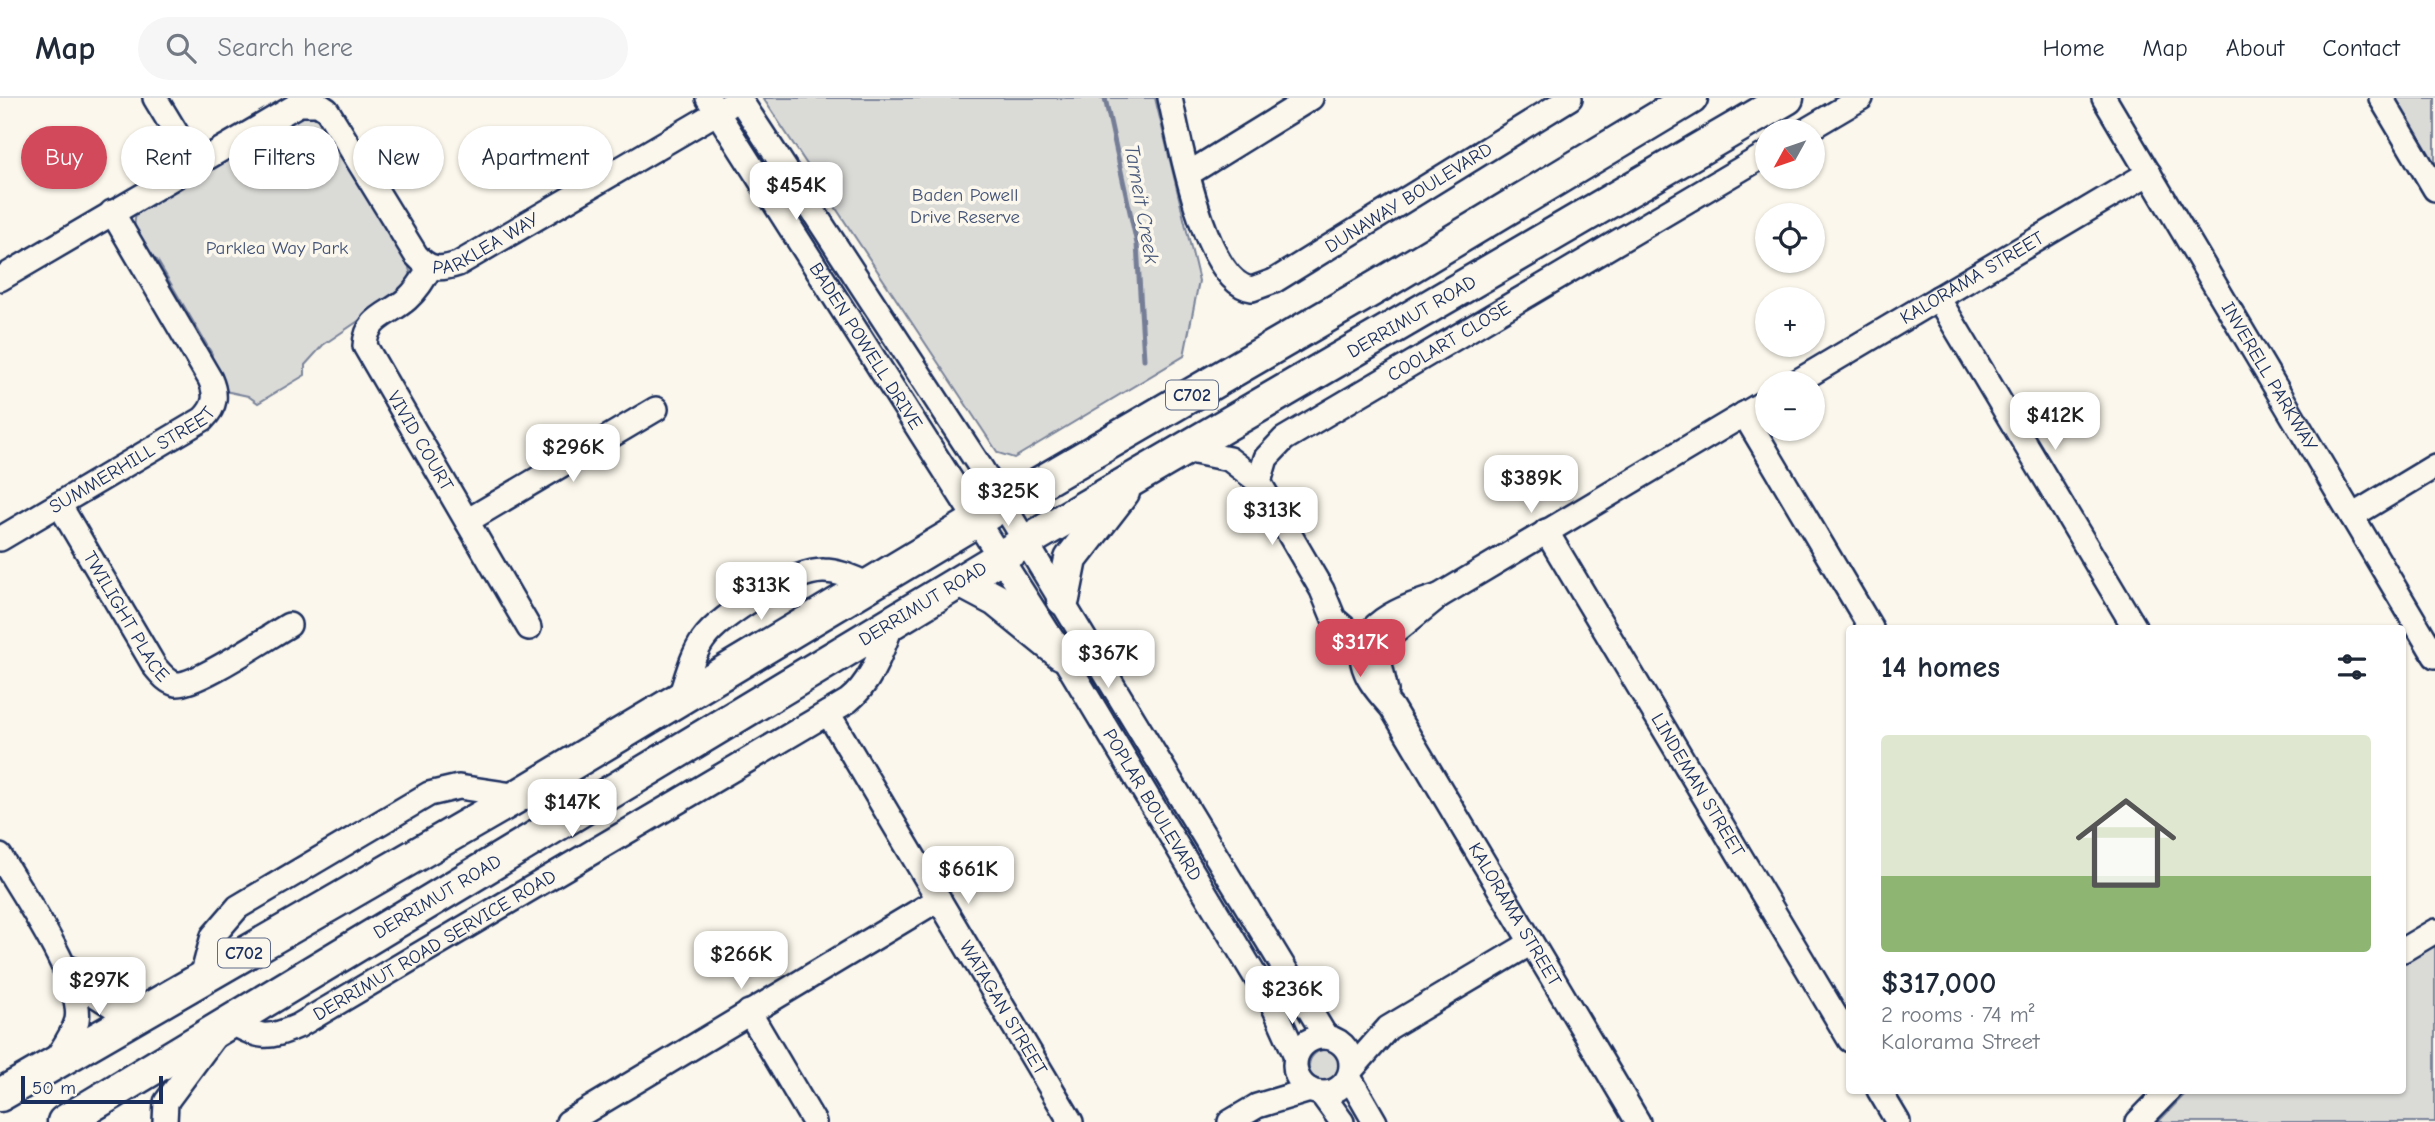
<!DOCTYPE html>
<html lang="en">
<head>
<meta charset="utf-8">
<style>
	:root { --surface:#fff; --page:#f6f6f7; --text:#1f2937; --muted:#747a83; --line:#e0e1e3; --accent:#d1495b }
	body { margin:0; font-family:"Comic Neue",sans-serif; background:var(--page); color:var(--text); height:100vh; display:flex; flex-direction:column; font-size:26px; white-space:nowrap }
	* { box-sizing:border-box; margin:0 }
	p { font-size:23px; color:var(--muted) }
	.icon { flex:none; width:38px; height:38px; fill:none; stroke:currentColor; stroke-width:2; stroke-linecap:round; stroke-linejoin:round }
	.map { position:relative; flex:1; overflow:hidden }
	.sheet { position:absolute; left:1846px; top:527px; width:560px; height:469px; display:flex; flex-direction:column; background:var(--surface); border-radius:7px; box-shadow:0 2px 5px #0004 }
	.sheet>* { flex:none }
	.banner { position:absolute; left:21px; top:28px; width:665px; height:63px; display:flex; gap:14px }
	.needle { width:46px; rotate:230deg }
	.tools { position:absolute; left:1755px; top:21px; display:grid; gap:14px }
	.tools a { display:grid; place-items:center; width:70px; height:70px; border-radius:50%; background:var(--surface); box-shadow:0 2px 5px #0004; font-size:35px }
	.scale { position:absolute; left:21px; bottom:18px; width:142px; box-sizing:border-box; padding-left:7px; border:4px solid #1b2f5e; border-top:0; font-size:19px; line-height:24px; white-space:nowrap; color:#1b2f5e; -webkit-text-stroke:5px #fbf7ec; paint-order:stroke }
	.price { position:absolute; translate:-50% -60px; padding:0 16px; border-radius:14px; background:#fff; color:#222; font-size:23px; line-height:46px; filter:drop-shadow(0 2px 4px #0008) }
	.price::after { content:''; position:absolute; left:50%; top:42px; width:21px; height:16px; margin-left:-10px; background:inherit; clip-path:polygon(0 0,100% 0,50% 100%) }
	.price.current { background:var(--accent); color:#fff }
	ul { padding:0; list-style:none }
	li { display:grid; align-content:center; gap:14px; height:371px; padding:0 35px }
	li span { display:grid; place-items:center; height:217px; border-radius:7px; color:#555 }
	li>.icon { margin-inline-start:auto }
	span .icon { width:126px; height:126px; fill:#fffc; stroke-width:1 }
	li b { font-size:30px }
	h2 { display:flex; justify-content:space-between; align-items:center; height:84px; padding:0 35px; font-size:30px }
	.tag { padding:0 24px; border-radius:32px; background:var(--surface); box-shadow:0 2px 5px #0004; font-size:24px; line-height:63px }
	.tag.current { background:var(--accent); color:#fff }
	header { display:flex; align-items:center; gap:42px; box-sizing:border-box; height:98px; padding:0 35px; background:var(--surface); border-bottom:2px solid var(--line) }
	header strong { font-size:33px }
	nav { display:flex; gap:38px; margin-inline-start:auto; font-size:24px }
	.search { width:490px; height:63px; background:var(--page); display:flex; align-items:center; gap:18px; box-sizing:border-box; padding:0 24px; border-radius:38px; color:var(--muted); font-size:26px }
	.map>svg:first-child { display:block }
	.green { fill:#dadad7; stroke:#7a849a; stroke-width:2 }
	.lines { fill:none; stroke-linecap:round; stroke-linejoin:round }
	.stream { stroke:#747e96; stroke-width:5 }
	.minor-casing { stroke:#1b2f5e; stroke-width:28 }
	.highway-casing { stroke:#1b2f5e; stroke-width:37 }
	.minor { stroke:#fbf7ec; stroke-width:23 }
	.highway { stroke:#fbf7ec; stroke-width:32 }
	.labels { text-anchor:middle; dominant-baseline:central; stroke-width:7; stroke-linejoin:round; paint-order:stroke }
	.shield { fill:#fbf7ec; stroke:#5e6b89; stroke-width:2 }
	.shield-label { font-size:18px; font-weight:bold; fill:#1b2f5e }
	.park-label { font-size:19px; fill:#415176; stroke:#fbf7ec }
	.street-label { font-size:19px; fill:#1b2f5e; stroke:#fbf7ec }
	.water-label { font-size:21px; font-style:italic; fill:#47577a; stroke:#fbf7ec }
</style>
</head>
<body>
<header>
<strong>Map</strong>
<div class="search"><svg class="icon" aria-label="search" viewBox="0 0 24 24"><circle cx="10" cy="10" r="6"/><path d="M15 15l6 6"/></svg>Search here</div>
<nav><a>Home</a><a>Map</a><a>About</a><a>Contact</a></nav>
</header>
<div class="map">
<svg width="2435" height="1024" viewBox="0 0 2435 1024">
	<rect width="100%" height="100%" fill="#fbf7ec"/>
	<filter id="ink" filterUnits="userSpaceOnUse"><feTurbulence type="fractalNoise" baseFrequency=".0143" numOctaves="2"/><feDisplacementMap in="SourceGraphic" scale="14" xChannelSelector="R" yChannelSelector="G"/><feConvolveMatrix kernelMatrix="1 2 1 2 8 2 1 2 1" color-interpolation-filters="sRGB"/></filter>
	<g filter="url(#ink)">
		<g class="green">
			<polygon points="763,0 1155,0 1199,183 1184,258 1014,360 998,355"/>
			<polygon points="2390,0 2435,0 2435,76"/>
			<path d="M307,16L324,24L407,161L411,178L404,192L323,247L305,267V277L258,305L248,298L225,293L210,266L212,256L157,162L147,160C140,143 128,128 139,110L291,19Z"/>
			<polygon points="2435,845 2435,1024 2158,1024 2189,992 2403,992 2403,864"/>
			<circle cx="1325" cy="968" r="16"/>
		</g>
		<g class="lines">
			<polyline class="stream" points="1105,0 1137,146 1144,261"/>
			<defs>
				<g id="minor">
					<polyline points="155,0 195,66"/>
					<path id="s1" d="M708,0L1061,555L1275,911L1296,958"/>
					<polyline points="739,0 981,370 1326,939"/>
					<path id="s2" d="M1170,0C1179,40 1204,185 1252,191L1274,183L1570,0"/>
					<path id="s3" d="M2104,0L2435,558"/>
					<polyline points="2381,0 2435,91"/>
					<polyline points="1805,33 1861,0"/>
					<polyline points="1188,76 1311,0"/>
					<path id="s4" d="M430,170C423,182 417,192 407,201C389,217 366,219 365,248L529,530"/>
					<path id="s5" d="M0,181L299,6H318L327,12L416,157C429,172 440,172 458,166L728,8"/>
					<polyline points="1938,200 2135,530"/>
					<path id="s6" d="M1795,285L2149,75"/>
					<polyline points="1744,316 1871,530"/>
					<polyline points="1185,352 1229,361 1259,384 1322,492 1334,521 1355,539 1381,546"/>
					<path id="s7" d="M1259,384L1266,360L1284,341L1768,55"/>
					<path id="s8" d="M59,406L155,569C161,576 167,584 176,586C196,588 268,539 289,527"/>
					<polyline points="2352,418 2435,368"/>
					<polyline points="467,423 656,311"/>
					<path id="s9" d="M1546,433L1850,942"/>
					<path id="s10" d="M0,441L203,321C216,308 217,297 210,281L112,114"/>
					<path id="s11" d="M1439,498C1407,508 1346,527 1366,574C1371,587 1383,599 1392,610L1638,1024"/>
					<polyline points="1386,593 1380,566 1385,542 1439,498 1768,302"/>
					<path d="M679,602C686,583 691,559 703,542C720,517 794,472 824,473C840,473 855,481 870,487"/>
					<path id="s12" d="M828,615L1071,1024"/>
					<path d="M0,758C20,793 84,884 77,922C73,937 62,951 54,964"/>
					<polyline points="2403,852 2435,833"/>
					<polyline points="69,870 91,894 131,920"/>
					<polyline points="202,879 213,838 238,809 429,696 459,689 518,698"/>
					<polyline points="749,914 814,1024"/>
					<path id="s13" d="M230,924C261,940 266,942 298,928L848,603C872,584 881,554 892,526"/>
					<circle cx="1323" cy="967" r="28"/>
					<polyline points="1352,971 1388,930 1531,845"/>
					<polyline points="1349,979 1375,1024"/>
					<polyline points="1879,992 1898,1024"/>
					<polyline points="1321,995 1342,1024"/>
					<polyline points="165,1024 166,1004 215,938"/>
					<polyline points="568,1024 939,801"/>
					<polyline points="1230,1024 1257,1008 1310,992"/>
					<polyline points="2138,1024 2169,992"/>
				</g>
				<g id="highway">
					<polyline points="962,484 996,502 1061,555"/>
					<polyline points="1063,501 1071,461 1123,394"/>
					<polyline points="0,997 518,698 1004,406 1380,187 1691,0"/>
					<path id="s14" d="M64,1024L1027,443L1787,0"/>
				</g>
			</defs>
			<use href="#minor" class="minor-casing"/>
			<use href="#highway" class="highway-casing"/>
			<use href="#minor" class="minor"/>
			<use href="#highway" class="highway"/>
		</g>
	</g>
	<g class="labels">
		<g class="shield">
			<rect x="1166" y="282.5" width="52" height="29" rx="5"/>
			<rect x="218" y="840.5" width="52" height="29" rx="5"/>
		</g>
		<g class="shield-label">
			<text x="1192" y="297">C702</text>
			<text x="244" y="855">C702</text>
		</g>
		<g class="park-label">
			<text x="965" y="97">Baden Powell<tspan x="965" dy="22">Drive Reserve</tspan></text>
			<text x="277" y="150">Parklea Way Park</text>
		</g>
		<g class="street-label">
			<text stroke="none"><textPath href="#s2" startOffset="397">DUNAWAY BOULEVARD</textPath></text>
			<text stroke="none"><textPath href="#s5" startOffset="626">PARKLEA WAY</textPath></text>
			<text stroke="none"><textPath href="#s6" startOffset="206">KALORAMA STREET</textPath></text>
			<text stroke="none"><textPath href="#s14" startOffset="1570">DERRIMUT ROAD</textPath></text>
			<text stroke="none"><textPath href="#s7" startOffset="243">COOLART CLOSE</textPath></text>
			<text stroke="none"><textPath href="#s1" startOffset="294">BADEN POWELL DRIVE</textPath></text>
			<text stroke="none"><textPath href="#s3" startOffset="324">INVERELL PARKWAY</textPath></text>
			<text stroke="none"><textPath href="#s4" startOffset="215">VIVID COURT</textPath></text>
			<text stroke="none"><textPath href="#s10" startOffset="154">SUMMERHILL STREET</textPath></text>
			<text stroke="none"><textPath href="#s14" startOffset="1003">DERRIMUT ROAD</textPath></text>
			<text stroke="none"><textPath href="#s8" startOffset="131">TWILIGHT PLACE</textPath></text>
			<text stroke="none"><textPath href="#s9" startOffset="296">LINDEMAN STREET</textPath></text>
			<text stroke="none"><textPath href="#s1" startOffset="835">POPLAR BOULEVARD</textPath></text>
			<text stroke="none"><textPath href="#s14" startOffset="436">DERRIMUT ROAD</textPath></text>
			<text stroke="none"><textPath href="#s11" startOffset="406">KALORAMA STREET</textPath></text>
			<text stroke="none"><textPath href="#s13" startOffset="231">DERRIMUT ROAD SERVICE ROAD</textPath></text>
			<text stroke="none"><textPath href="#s12" startOffset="343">WATAGAN STREET</textPath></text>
		</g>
		<g class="water-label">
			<text transform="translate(1142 106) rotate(80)">Tarneit Creek</text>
		</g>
	</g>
</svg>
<div class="tools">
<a><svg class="needle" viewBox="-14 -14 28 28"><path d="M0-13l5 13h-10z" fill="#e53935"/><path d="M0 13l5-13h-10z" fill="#747a83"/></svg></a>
<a><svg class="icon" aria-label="locate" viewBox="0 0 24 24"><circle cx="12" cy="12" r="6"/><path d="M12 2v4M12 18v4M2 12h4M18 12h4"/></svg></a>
<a>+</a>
<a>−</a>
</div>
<div class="scale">50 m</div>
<b class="price" style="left:796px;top:124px">$454K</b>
<b class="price" style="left:2055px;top:354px">$412K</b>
<b class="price" style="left:573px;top:386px">$296K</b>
<b class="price" style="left:1531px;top:417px">$389K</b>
<b class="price" style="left:1008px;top:430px">$325K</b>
<b class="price" style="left:1272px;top:449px">$313K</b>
<b class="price" style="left:761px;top:524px">$313K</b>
<b class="price current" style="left:1360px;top:581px">$317K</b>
<b class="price" style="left:1108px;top:592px">$367K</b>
<b class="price" style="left:572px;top:741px">$147K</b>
<b class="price" style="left:968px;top:808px">$661K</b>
<b class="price" style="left:741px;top:893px">$266K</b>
<b class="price" style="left:99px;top:919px">$297K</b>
<b class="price" style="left:1292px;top:928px">$236K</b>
<div class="banner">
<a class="tag current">Buy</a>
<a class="tag">Rent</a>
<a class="tag">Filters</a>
<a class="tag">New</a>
<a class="tag">Apartment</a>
</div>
<section class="sheet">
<h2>14 homes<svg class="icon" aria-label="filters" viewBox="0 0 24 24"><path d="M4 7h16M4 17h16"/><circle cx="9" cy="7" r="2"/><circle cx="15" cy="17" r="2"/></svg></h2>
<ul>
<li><span style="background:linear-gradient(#dfe7d0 65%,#8fb573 0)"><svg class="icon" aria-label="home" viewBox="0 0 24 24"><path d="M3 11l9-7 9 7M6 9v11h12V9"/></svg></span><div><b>$317,000</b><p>2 rooms · 74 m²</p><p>Kalorama Street</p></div></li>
</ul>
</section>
</div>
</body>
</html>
